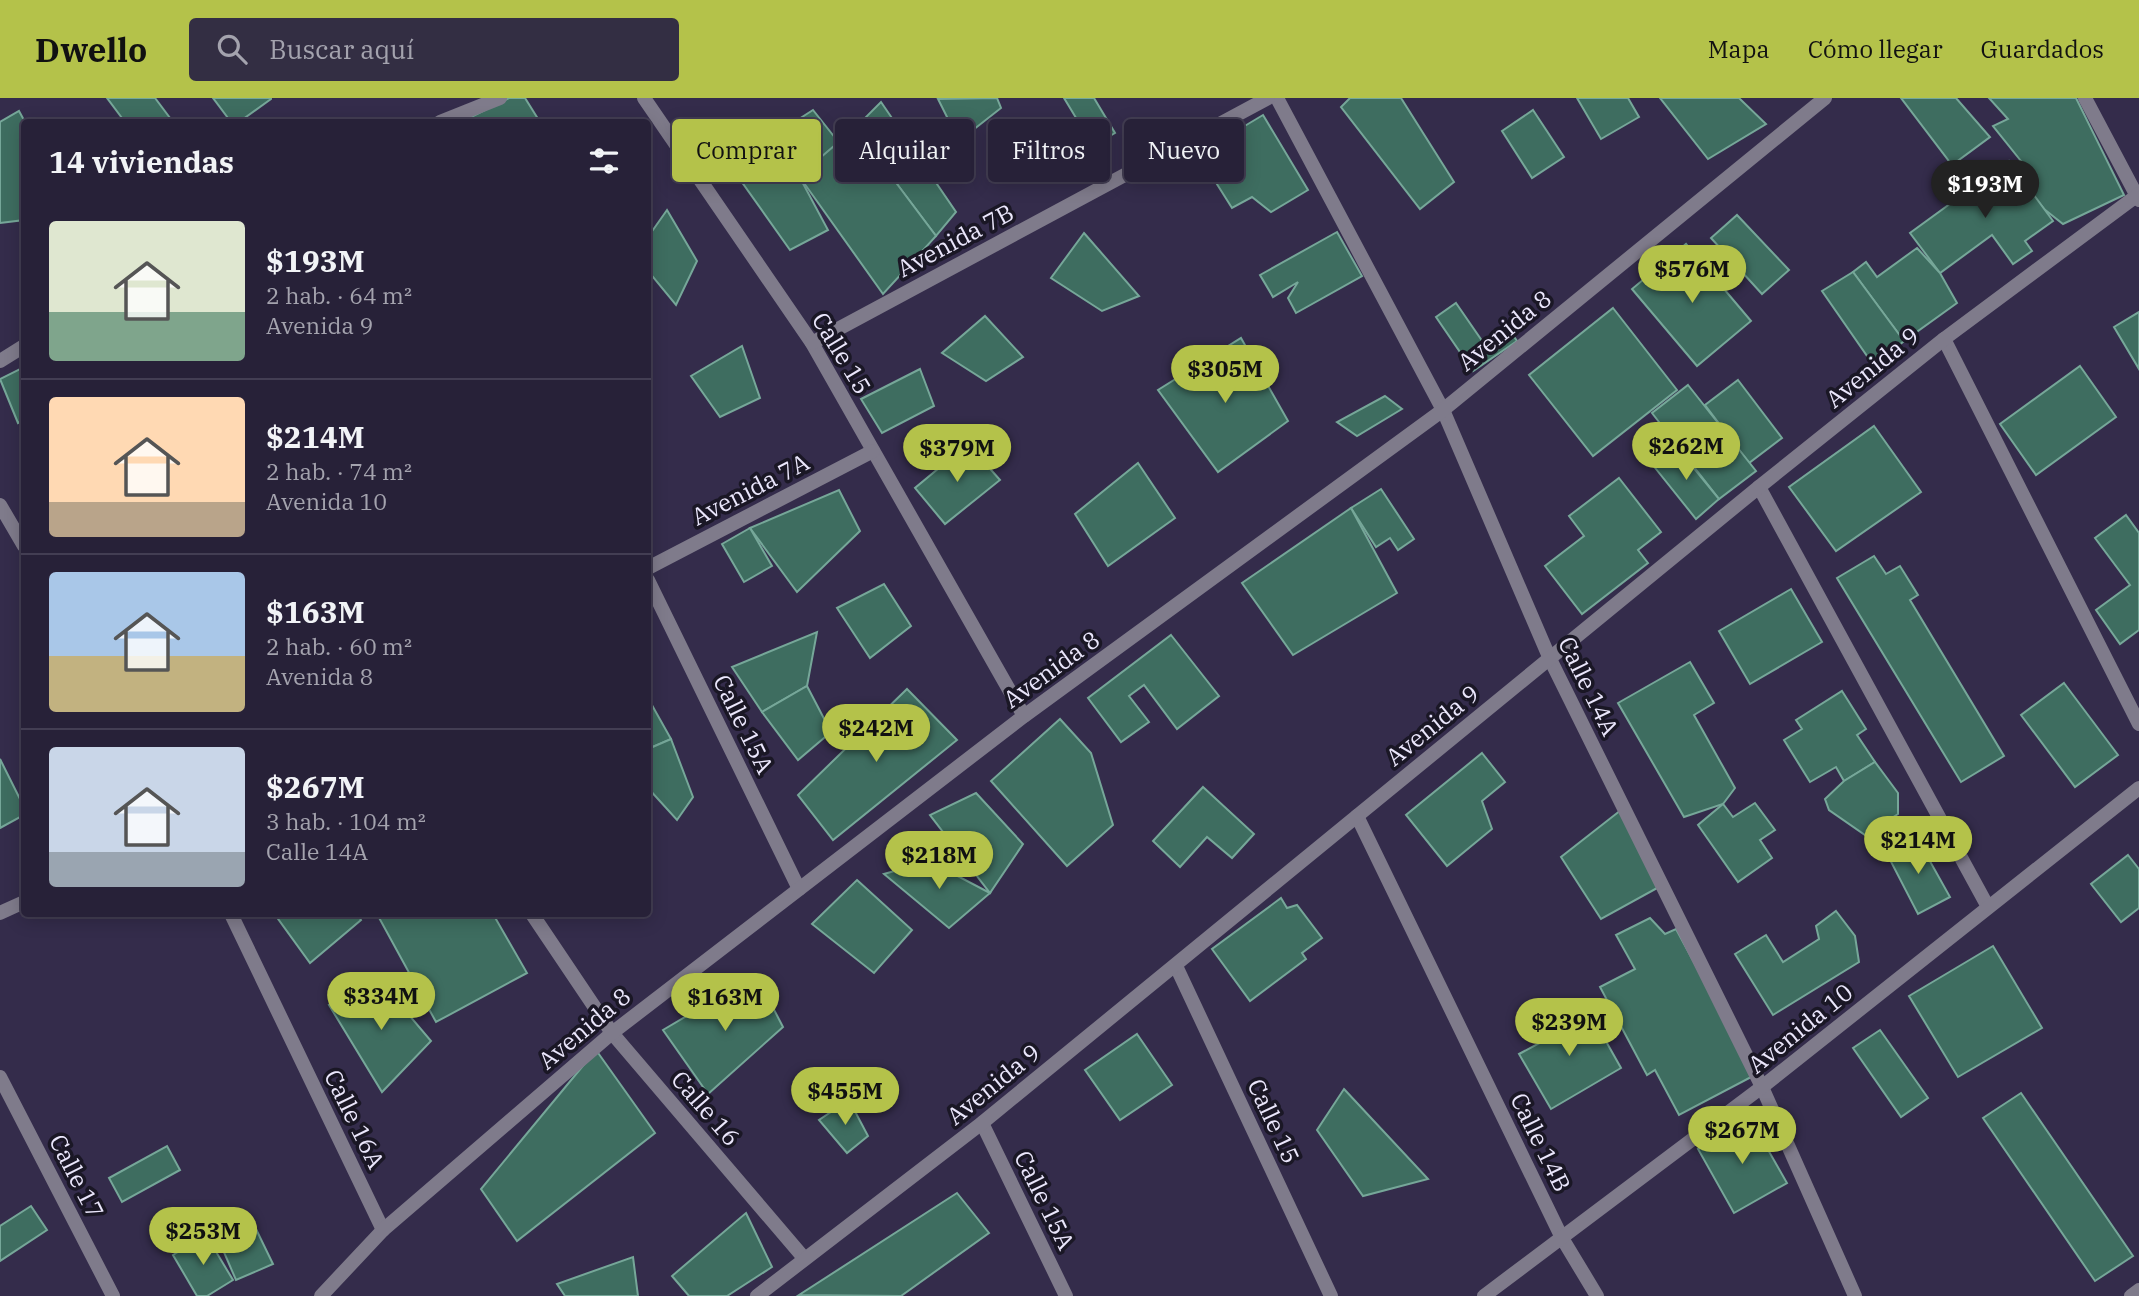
<!DOCTYPE html>
<html lang="es">
<head>
<meta charset="utf-8">
<style>
	:root { --surface:#272138; --page:#332e43; --text:#f1f3f6; --muted:#a4a3ae; --line:#433e53; --accent:#b4c24a }
	body { margin:0; font-family:"IBM Plex Serif",serif; background:var(--page); color:var(--text); height:100vh; display:flex; flex-direction:column; font-size:26px; white-space:nowrap }
	* { box-sizing:border-box; margin:0 }
	p { font-size:23px; color:var(--muted) }
	.icon { flex:none; width:38px; height:38px; fill:none; stroke:currentColor; stroke-width:2; stroke-linecap:round; stroke-linejoin:round }
	.map { position:relative; flex:1; overflow:hidden }
	.drawer { position:absolute; left:21px; top:21px; width:630px; height:798px; display:flex; flex-direction:column; background:var(--surface); border-radius:7px; box-shadow:0 4px 18px #0003,0 0 0 2px var(--line) }
	.drawer>* { flex:none }
	.guide { position:absolute; left:672px; top:21px; width:665px; height:63px; display:flex; gap:14px }
	.price { position:absolute; translate:-50% -60px; padding:0 16px; border-radius:24px; background:var(--accent); color:#111; font-size:23px; line-height:46px; filter:drop-shadow(0 2px 4px #0008) }
	.price::after { content:''; position:absolute; left:50%; top:42px; width:21px; height:16px; margin-left:-10px; background:inherit; clip-path:polygon(0 0,100% 0,50% 100%) }
	.price.on { background:#222; color:#fff }
	ul { padding:0; list-style:none }
	li { display:flex; align-items:center; gap:21px; height:175px; padding:0 28px }
	li+li { border-top:2px solid var(--line) }
	li span { display:grid; place-items:center; flex:none; width:196px; height:140px; border-radius:7px; color:#555 }
	li>.icon { margin-inline-start:auto }
	span .icon { width:84px; height:84px; fill:#fffc; stroke-width:1 }
	li b { font-size:30px }
	h2 { display:flex; justify-content:space-between; align-items:center; height:84px; padding:0 28px; font-size:30px }
	.pill { padding:0 24px; border-radius:7px; background:var(--surface); box-shadow:0 4px 18px #0003,0 0 0 2px var(--line); font-size:24px; line-height:63px }
	.pill.on { background:var(--accent); color:#111 }
	header { display:flex; align-items:center; gap:42px; box-sizing:border-box; height:98px; padding:0 35px; background:var(--accent); color:#111 }
	header strong { font-size:33px }
	nav { display:flex; gap:38px; margin-inline-start:auto; font-size:24px }
	.search { width:490px; height:63px; background:var(--page); display:flex; align-items:center; gap:18px; box-sizing:border-box; padding:0 24px; border-radius:7px; color:var(--muted); font-size:26px }
	.map>svg:first-child { display:block }
	.building { fill:#3e6d60; stroke:#76a799; stroke-width:2 }
	.lines { fill:none; stroke-linecap:round; stroke-linejoin:round }
	.street { stroke:#7f7b8b; stroke-width:14 }
	.labels { text-anchor:middle; dominant-baseline:central; stroke-width:7; stroke-linejoin:round; paint-order:stroke }
	.street-label { font-size:24px; fill:#ebe7fc; stroke:#1a1725 }
</style>
</head>
<body>
<header>
<strong>Dwello</strong>
<div class="search"><svg class="icon" aria-label="search" viewBox="0 0 24 24"><circle cx="10" cy="10" r="6"/><path d="M15 15l6 6"/></svg>Buscar aquí</div>
<nav><a>Mapa</a><a>Cómo llegar</a><a>Guardados</a></nav>
</header>
<div class="map">
<svg width="2139" height="1198" viewBox="0 0 2139 1198">
	<rect width="100%" height="100%" fill="#342c4b"/>
	<g class="building">
		<polygon points="107,0 155,0 173,24 125,24"/>
		<polygon points="213,0 271,0 271,1 239,24 231,24"/>
		<polygon points="509,0 525,0 540,24 461,24"/>
		<polygon points="997,0 1001,10 959,43 938,1"/>
		<polygon points="1064,0 1094,0 1115,35 1093,48"/>
		<polygon points="1350,0 1401,0 1454,84 1420,111 1341,9"/>
		<polygon points="1577,0 1628,0 1639,19 1601,41"/>
		<polygon points="1660,0 1739,0 1766,26 1708,61"/>
		<polygon points="1901,0 1956,0 1990,39 1952,67"/>
		<polygon points="1989,0 2076,0 2124,97 2063,126 2044,111 2023,85 2033,78 1993,28 2008,21"/>
		<polygon points="881,4 956,114 936,138 855,30"/>
		<polygon points="813,12 840,46 799,78 828,132 790,152 729,66"/>
		<polygon points="1533,12 1564,59 1532,80 1502,33"/>
		<polygon points="19,13 25,24 24,122 0,125 0,24"/>
		<polygon points="1263,17 1308,92 1271,114 1252,99 1232,110 1198,56"/>
		<polygon points="855,30 936,138 883,196 799,78"/>
		<polygon points="2009,63 2053,123 2025,143 2032,153 2013,166 1992,137 1940,175 1910,135"/>
		<polygon points="667,112 697,163 676,207 648,173 648,139"/>
		<polygon points="1737,117 1789,172 1762,196 1711,140"/>
		<polygon points="1337,134 1362,178 1296,215 1288,200 1298,184 1273,199 1260,177"/>
		<polygon points="1084,135 1139,198 1102,213 1051,180"/>
		<polygon points="1686,146 1751,223 1697,268 1632,191"/>
		<polygon points="1917,150 1940,175 1957,205 1904,243 1853,174 1866,164 1877,179"/>
		<polygon points="1853,174 1904,243 1874,268 1822,193"/>
		<polygon points="1456,205 1485,247 1508,230 1517,243 1473,273 1436,219"/>
		<polygon points="1613,210 1677,292 1593,358 1529,277"/>
		<polygon points="2139,214 2139,271 2114,229"/>
		<polygon points="985,218 1023,259 986,283 942,255"/>
		<polygon points="1241,240 1288,323 1218,374 1158,292"/>
		<polygon points="742,248 760,300 720,319 691,278"/>
		<polygon points="2080,268 2116,319 2036,377 2000,326"/>
		<polygon points="24,269 24,322 18,325 0,281"/>
		<polygon points="920,271 934,308 882,335 861,301"/>
		<polygon points="1738,282 1782,340 1749,365 1705,307"/>
		<polygon points="1688,287 1756,373 1719,401 1652,315"/>
		<polygon points="1385,298 1402,311 1357,338 1337,324"/>
		<polygon points="1874,328 1921,394 1836,453 1789,389"/>
		<polygon points="968,346 1000,382 945,426 915,390"/>
		<polygon points="1675,347 1719,401 1696,421 1652,366"/>
		<polygon points="1138,365 1175,420 1108,468 1075,416"/>
		<polygon points="1619,380 1661,434 1638,452 1648,465 1582,516 1545,468 1584,438 1569,418"/>
		<polygon points="1381,391 1414,441 1398,452 1390,440 1376,449 1351,410"/>
		<polygon points="839,392 860,433 797,494 750,430"/>
		<polygon points="1351,410 1397,495 1293,557 1242,485"/>
		<polygon points="2126,417 2139,435 2139,532 2120,546 2096,512 2130,487 2095,440"/>
		<polygon points="750,430 772,468 744,484 722,446"/>
		<polygon points="1874,458 1886,476 1900,468 1918,497 1910,502 2004,658 1961,684 1837,480"/>
		<polygon points="884,486 911,528 870,560 837,510"/>
		<polygon points="1791,491 1822,544 1750,586 1719,533"/>
		<polygon points="817,534 807,588 762,614 732,569"/>
		<polygon points="1171,537 1219,598 1177,631 1144,587 1129,598 1149,624 1121,644 1088,600"/>
		<polygon points="1690,564 1714,605 1694,617 1735,690 1723,706 1684,719 1618,605"/>
		<polygon points="2064,585 2118,657 2075,689 2021,617"/>
		<polygon points="807,588 831,634 798,662 762,614"/>
		<polygon points="907,591 957,642 833,742 798,697"/>
		<polygon points="1842,593 1866,631 1857,637 1875,664 1844,683 1836,669 1810,684 1784,642 1802,631 1796,622"/>
		<polygon points="648,600 671,641 648,651"/>
		<polygon points="1060,621 1091,655 1113,727 1067,768 991,683"/>
		<polygon points="671,641 693,699 677,722 648,690 648,651"/>
		<polygon points="1482,655 1505,684 1482,703 1492,731 1447,768 1406,717"/>
		<polygon points="0,661 24,709 24,717 0,730"/>
		<polygon points="1875,664 1898,695 1898,716 1865,737 1829,712 1825,701 1844,683"/>
		<polygon points="1203,689 1254,736 1232,760 1207,739 1180,769 1153,743"/>
		<polygon points="976,695 1023,746 990,795 930,717"/>
		<polygon points="1755,705 1775,732 1760,742 1772,760 1738,784 1698,727 1723,706 1733,719"/>
		<polygon points="1621,712 1659,789 1601,821 1561,759"/>
		<polygon points="1917,740 1950,799 1918,816 1887,756"/>
		<polygon points="2128,757 2139,771 2139,810 2121,824 2091,786"/>
		<polygon points="929,763 990,795 949,830 884,776"/>
		<polygon points="857,782 912,832 874,875 812,826"/>
		<polygon points="1281,800 1287,810 1297,807 1322,840 1302,855 1306,861 1250,903 1212,851"/>
		<polygon points="1836,813 1855,838 1859,864 1773,917 1735,856 1766,837 1783,864 1819,841 1816,828"/>
		<polygon points="280,816 357,816 361,822 310,865 276,818"/>
		<polygon points="377,816 493,816 527,875 436,924"/>
		<polygon points="1650,820 1665,836 1676,831 1755,977 1679,1017 1655,972 1647,977 1600,889 1635,871 1616,837"/>
		<polygon points="1993,848 2042,930 1958,979 1909,898"/>
		<polygon points="756,877 783,929 708,996 663,932"/>
		<polygon points="381,884 431,943 382,994 329,907"/>
		<polygon points="1560,911 1569,927 1590,915 1621,970 1551,1011 1519,956 1547,941 1538,924"/>
		<polygon points="1880,932 1928,1000 1901,1019 1853,950"/>
		<polygon points="1137,936 1172,987 1120,1022 1085,972"/>
		<polygon points="596,952 655,1035 517,1143 481,1091"/>
		<polygon points="1344,991 1428,1081 1363,1098 1317,1032"/>
		<polygon points="2021,995 2133,1158 2095,1183 1983,1020"/>
		<polygon points="849,1002 868,1038 847,1055 819,1022"/>
		<polygon points="1751,1022 1787,1085 1734,1115 1698,1051"/>
		<polygon points="167,1048 180,1072 122,1104 109,1080"/>
		<polygon points="957,1095 989,1135 901,1198 799,1197"/>
		<polygon points="31,1108 47,1132 0,1163 0,1128"/>
		<polygon points="746,1115 772,1169 727,1198 689,1198 672,1178"/>
		<polygon points="255,1129 273,1166 236,1182 220,1145"/>
		<polygon points="206,1137 233,1182 207,1198 197,1198 173,1157"/>
		<polygon points="633,1159 638,1198 565,1198 557,1186"/>
	</g>
	<g class="lines">
		<g class="street">
			<polyline points="644,0 812,245 1024,618"/>
			<polyline points="1277,0 1443,312 1550,561 1762,989 1855,1198"/>
			<polyline points="2085,0 2139,102"/>
			<polyline points="440,24 500,0"/>
			<polyline points="1944,241 2139,626"/>
			<polyline points="812,245 1268,0"/>
			<polyline points="0,263 24,248"/>
			<polyline points="1759,389 1988,809"/>
			<polyline points="0,407 24,448"/>
			<polyline points="648,470 873,353"/>
			<polyline points="648,482 799,791"/>
			<polyline points="1357,718 1562,1140 1597,1198"/>
			<polyline points="0,815 24,804"/>
			<polyline points="231,816 383,1132"/>
			<polyline points="532,816 612,935 804,1160"/>
			<polyline points="1176,868 1331,1198"/>
			<polyline points="0,979 113,1198"/>
			<polyline points="982,1025 1066,1198"/>
			<polyline points="321,1198 383,1132 612,935 1024,618 1443,312 1825,0"/>
			<polyline points="757,1198 982,1025 1759,389 1944,241 2139,96"/>
			<polyline points="1484,1198 1762,989 2139,690"/>
			<polyline points="2131,1198 2139,1192"/>
		</g>
	</g>
	<g class="labels">
		<g class="street-label">
			<text transform="translate(955 142) rotate(-28)">Avenida 7B</text>
			<text transform="translate(1504 232) rotate(-39)">Avenida 8</text>
			<text transform="translate(842 255) rotate(59)">Calle 15</text>
			<text transform="translate(1872 269) rotate(-39)">Avenida 9</text>
			<text transform="translate(750 391) rotate(-27)">Avenida 7A</text>
			<text transform="translate(1051 571) rotate(-36)">Avenida 8</text>
			<text transform="translate(1589 588) rotate(64)">Calle 14A</text>
			<text transform="translate(744 626) rotate(64)">Calle 15A</text>
			<text transform="translate(1432 627) rotate(-39)">Avenida 9</text>
			<text transform="translate(584 930) rotate(-40)">Avenida 8</text>
			<text transform="translate(1800 930) rotate(-39)">Avenida 10</text>
			<text transform="translate(993 986) rotate(-39)">Avenida 9</text>
			<text transform="translate(706 1010) rotate(49)">Calle 16</text>
			<text transform="translate(355 1021) rotate(64)">Calle 16A</text>
			<text transform="translate(1274 1023) rotate(65)">Calle 15</text>
			<text transform="translate(1541 1044) rotate(64)">Calle 14B</text>
			<text transform="translate(77 1078) rotate(63)">Calle 17</text>
			<text transform="translate(1045 1102) rotate(64)">Calle 15A</text>
		</g>
	</g>
</svg>
<b class="price on" style="left:1985px;top:122px">$193M</b>
<b class="price" style="left:1692px;top:207px">$576M</b>
<b class="price" style="left:1225px;top:307px">$305M</b>
<b class="price" style="left:1686px;top:384px">$262M</b>
<b class="price" style="left:957px;top:386px">$379M</b>
<b class="price" style="left:876px;top:666px">$242M</b>
<b class="price" style="left:1918px;top:778px">$214M</b>
<b class="price" style="left:939px;top:793px">$218M</b>
<b class="price" style="left:381px;top:934px">$334M</b>
<b class="price" style="left:725px;top:935px">$163M</b>
<b class="price" style="left:1569px;top:960px">$239M</b>
<b class="price" style="left:845px;top:1029px">$455M</b>
<b class="price" style="left:1742px;top:1068px">$267M</b>
<b class="price" style="left:203px;top:1169px">$253M</b>
<div class="guide">
<a class="pill on">Comprar</a>
<a class="pill">Alquilar</a>
<a class="pill">Filtros</a>
<a class="pill">Nuevo</a>
</div>
<section class="drawer">
<h2>14 viviendas<svg class="icon" aria-label="filters" viewBox="0 0 24 24"><path d="M4 7h16M4 17h16"/><circle cx="9" cy="7" r="2"/><circle cx="15" cy="17" r="2"/></svg></h2>
<ul>
<li><span style="background:linear-gradient(#dfe7d0 65%,#7fa58c 0)"><svg class="icon" aria-label="home" viewBox="0 0 24 24"><path d="M3 11l9-7 9 7M6 9v11h12V9"/></svg></span><div><b>$193M</b><p>2 hab. · 64 m²</p><p>Avenida 9</p></div></li>
<li><span style="background:linear-gradient(#ffd9b3 75%,#b9a48a 0)"><svg class="icon" aria-label="home" viewBox="0 0 24 24"><path d="M3 11l9-7 9 7M6 9v11h12V9"/></svg></span><div><b>$214M</b><p>2 hab. · 74 m²</p><p>Avenida 10</p></div></li>
<li><span style="background:linear-gradient(#a9c7e8 60%,#c2b280 0)"><svg class="icon" aria-label="home" viewBox="0 0 24 24"><path d="M3 11l9-7 9 7M6 9v11h12V9"/></svg></span><div><b>$163M</b><p>2 hab. · 60 m²</p><p>Avenida 8</p></div></li>
<li><span style="background:linear-gradient(#c9d6e8 75%,#9aa5b1 0)"><svg class="icon" aria-label="home" viewBox="0 0 24 24"><path d="M3 11l9-7 9 7M6 9v11h12V9"/></svg></span><div><b>$267M</b><p>3 hab. · 104 m²</p><p>Calle 14A</p></div></li>
</ul>
</section>
</div>
</body>
</html>
